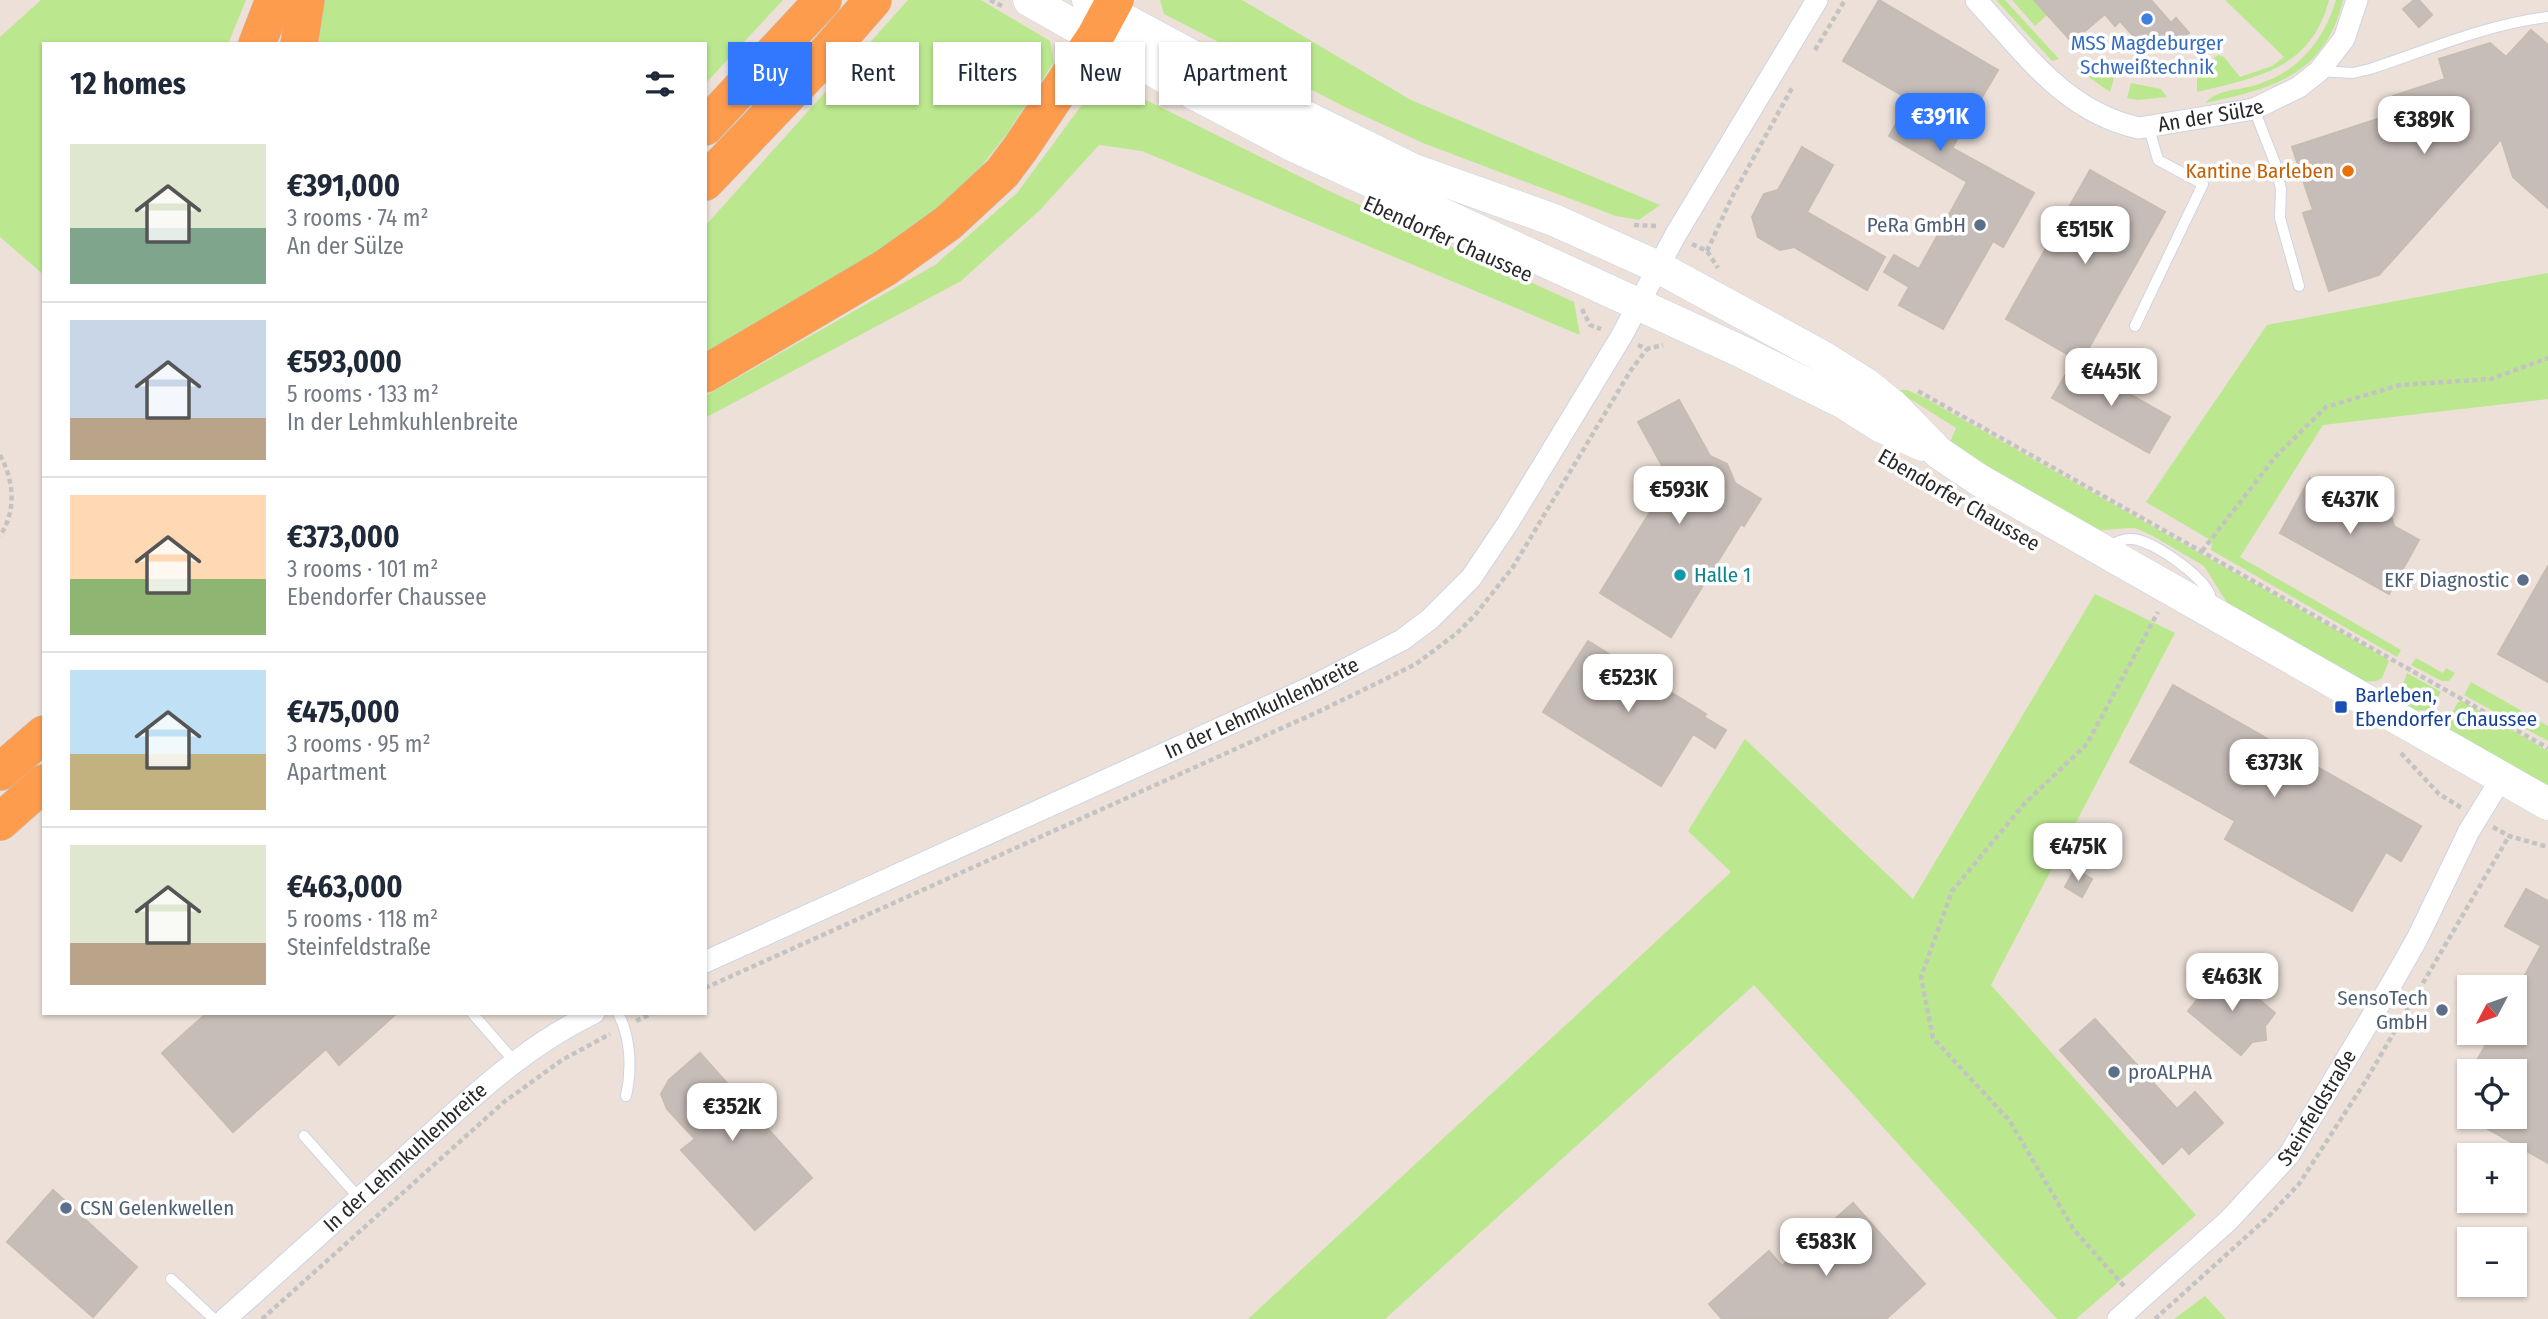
<!DOCTYPE html>
<html lang="en">
<head>
<meta charset="utf-8">
<style>
	:root { --surface:#fff; --page:#f6f6f7; --text:#1f2937; --muted:#747a83; --line:#e0e1e3; --accent:#3178ff }
	body { margin:0; font-family:"Fira Sans Condensed",sans-serif; background:var(--page); color:var(--text); height:100vh; display:flex; flex-direction:column; font-size:26px; white-space:nowrap }
	* { box-sizing:border-box; margin:0 }
	p { font-size:23px; color:var(--muted) }
	.icon { flex:none; width:38px; height:38px; fill:none; stroke:currentColor; stroke-width:2; stroke-linecap:round; stroke-linejoin:round }
	.map { position:relative; flex:1; overflow:hidden }
	.details { position:absolute; left:42px; top:42px; width:665px; height:973px; display:flex; flex-direction:column; background:var(--surface); border-radius:0px; box-shadow:0 2px 5px #0004 }
	.details>* { flex:none }
	.guide { position:absolute; left:728px; top:42px; width:665px; height:63px; display:flex; gap:14px }
	.needle { width:46px; rotate:229deg }
	.buttons { position:absolute; left:2457px; top:975px; display:grid; gap:14px }
	.buttons a { display:grid; place-items:center; width:70px; height:70px; border-radius:0px; background:var(--surface); box-shadow:0 2px 5px #0004; font-size:35px }
	.price { position:absolute; translate:-50% -60px; padding:0 16px; border-radius:14px; background:#fff; color:#222; font-size:23px; line-height:46px; filter:drop-shadow(0 2px 4px #0008) }
	.price::after { content:''; position:absolute; left:50%; top:42px; width:21px; height:16px; margin-left:-10px; background:inherit; clip-path:polygon(0 0,100% 0,50% 100%) }
	.price.current { background:var(--accent); color:#fff }
	ul { padding:0; list-style:none }
	li { display:flex; align-items:center; gap:21px; height:175px; padding:0 28px }
	li+li { border-top:2px solid var(--line) }
	li span { display:grid; place-items:center; flex:none; width:196px; height:140px; border-radius:0px; color:#555 }
	li>.icon { margin-inline-start:auto }
	span .icon { width:84px; height:84px; fill:#fffc; stroke-width:1 }
	li b { font-size:30px }
	h2 { display:flex; justify-content:space-between; align-items:center; height:84px; padding:0 28px; font-size:30px }
	.chip { padding:0 24px; border-radius:0px; background:var(--surface); box-shadow:0 2px 5px #0004; font-size:24px; line-height:63px }
	.chip.current { background:var(--accent); color:#fff }
	.map>svg:first-child { display:block }
	.green { fill:#bbe88e }
	.building { fill:#c7bdb8; stroke:#c7bcb1; stroke-width:2 }
	.lines { fill:none; stroke-linecap:round; stroke-linejoin:round }
	.service-casing { stroke:#cdd4e3; stroke-width:12 }
	.minor-casing { stroke:#cdd4e3; stroke-width:23 }
	.secondary-casing { stroke:#cdd4e3; stroke-width:33 }
	.trunk-casing { stroke:#c3c3c3; stroke-width:38 }
	.path { stroke:#c3c3c3; stroke-width:4.5; stroke-dasharray:5 3.5; stroke-linecap:butt }
	.service { stroke:#fff; stroke-width:10 }
	.minor { stroke:#fff; stroke-width:21 }
	.secondary { stroke:#fff; stroke-width:32 }
	.trunk { stroke:#fe9c4e; stroke-width:37 }
	.shop-dot { fill:#3f7fe0; stroke:#fff; stroke-width:2.5 }
	.food-dot { fill:#e8710a; stroke:#fff; stroke-width:2.5 }
	.service-dot { fill:#5c6f8a; stroke:#fff; stroke-width:2.5 }
	.culture-dot { fill:#0f9aa8; stroke:#fff; stroke-width:2.5 }
	.transit-dot { fill:#1a4fb4; stroke:#fff; stroke-width:2.5 }
	.labels { text-anchor:middle; dominant-baseline:central; stroke-width:7; stroke-linejoin:round; paint-order:stroke }
	.shop-label { font-size:21px; fill:#366cbe; stroke:#fff }
	.street-label { font-size:21px; fill:#282828; stroke:#fff }
	.food-label { font-size:21px; fill:#c56008; stroke:#fff; text-anchor:end }
	.service-label { font-size:21px; fill:#4e5e75; stroke:#fff; text-anchor:end }
	.culture-label { font-size:21px; fill:#0d838f; stroke:#fff; text-anchor:start }
	.transit-label { font-size:21px; fill:#164399; stroke:#fff; text-anchor:start }
</style>
</head>
<body>
<div class="map">
<svg width="2548" height="1319" viewBox="0 0 2548 1319">
	<rect width="100%" height="100%" fill="#ece0d8"/>
	<g class="green">
		<polygon points="41,0 246,0 228,44 44,44 44,275 0,237 0,37"/>
		<polygon points="319,0 783,0 705,84 705,44 311,44"/>
		<polygon points="908,0 981,0 1050,41 1054,62 1006,135 976,173 928,216 875,253 771,314 705,356 705,226"/>
		<polygon points="1160,0 1242,0 1411,100 1660,205 1639,220 1616,216 1423,143 1347,108 1164,14"/>
		<polygon points="1996,0 2005,0 2059,59 2052,61"/>
		<polygon points="2012,0 2043,0 2038,5 2047,15 2035,26"/>
		<path d="M2225,0H2329C2311,69 2258,77 2197,92V71L2218,55L2224,57L2240,77L2272,66L2284,57Z"/>
		<path d="M2336,0H2343C2325,76 2271,89 2205,103C2219,88 2240,91 2259,84C2299,71 2324,40 2336,0Z"/>
		<polygon points="2099,70 2115,75 2110,92 2083,73"/>
		<polygon points="2131,83 2161,89 2167,97 2137,100 2127,98"/>
		<polygon points="1116,85 1329,191 1574,302 1580,335 1142,151 1099,145 1040,210 961,281 705,418 705,396 935,265 1017,193 1081,106 1095,94"/>
		<polygon points="2548,273 2548,399 2323,425 2240,557 2401,650 2397,657 2211,550 2212,541 2146,502 2267,325"/>
		<polygon points="1896,390 1907,390 1923,397 2377,653 2389,661 2382,678 2377,681 2361,682 2229,606 2204,566 2153,536 2135,528 2127,528 2095,531 1949,445 1956,428"/>
		<polygon points="2095,594 2175,633 1991,985 2196,1215 2076,1319 2057,1319 1754,985 1385,1319 1248,1319 1731,872 1688,831 1745,739 1913,899"/>
		<polygon points="2416,658 2443,673 2446,668 2455,673 2449,681 2442,681 2411,665"/>
		<path d="M2407,673L2441,692L2430,710L2410,711C2398,698 2401,688 2407,673Z"/>
		<polygon points="2471,682 2548,726 2548,741 2464,695"/>
		<polygon points="2462,701 2548,751 2548,787 2450,733 2449,718 2458,702"/>
		<polygon points="2205,1296 2226,1319 2174,1319"/>
	</g>
	<g class="building">
		<polygon points="1879,0 1998,70 1952,148 2034,193 2003,247 1993,241 1943,329 1899,305 1909,287 1884,272 1894,255 1919,269 1967,182 1889,136 1910,100 1843,61"/>
		<polygon points="2034,0 2151,0 2171,23 2176,18 2189,33 2171,49 2161,37 2146,50 2120,21 2115,26 2105,14 2072,42"/>
		<polygon points="2414,0 2419,0 2432,15 2419,27 2403,9"/>
		<polygon points="2531,30 2548,45 2548,208 2513,177 2501,139 2379,275 2329,291 2303,213 2313,210 2292,147 2399,112 2393,96 2445,79 2439,59 2490,43 2506,57"/>
		<polygon points="1802,147 1833,165 1807,212 1885,257 1867,290 1794,247 1780,250 1758,237 1752,217 1764,194 1778,190"/>
		<polygon points="2090,170 2165,212 2081,362 2006,319"/>
		<polygon points="2073,362 2170,417 2149,453 2052,398"/>
		<polygon points="1679,400 1710,456 1727,464 1735,483 1761,499 1744,526 1741,524 1671,637 1600,593 1670,480 1638,422"/>
		<polygon points="2310,478 2368,511 2388,505 2394,526 2419,540 2389,594 2280,533"/>
		<polygon points="2548,566 2548,682 2498,654"/>
		<polygon points="1588,641 1706,714 1704,717 1726,730 1715,748 1693,734 1661,786 1543,712"/>
		<polygon points="2173,685 2421,826 2401,861 2386,852 2352,911 2225,839 2235,821 2130,762"/>
		<polygon points="2075,869 2092,879 2082,897 2065,887"/>
		<polygon points="2526,889 2548,901 2548,1163 2465,1116 2515,1116 2515,1071 2471,1071 2493,1032 2515,1032 2515,993 2541,946 2505,926"/>
		<polygon points="2222,969 2275,1013 2265,1026 2266,1040 2252,1042 2241,1055 2188,1011"/>
		<polygon points="207,1013 397,1013 339,1065 326,1049 233,1132 162,1053"/>
		<polygon points="2095,1019 2177,1109 2195,1092 2223,1123 2189,1154 2182,1146 2163,1164 2060,1050"/>
		<polygon points="700,1053 812,1178 755,1230 681,1150 695,1139 667,1109 661,1094 669,1080"/>
		<polygon points="53,1190 137,1267 93,1317 7,1242"/>
		<polygon points="1853,1203 1925,1284 1886,1319 1722,1319 1709,1304 1769,1251 1782,1266"/>
	</g>
	<g class="lines">
		<defs>
			<g id="service">
				<path d="M2319,71L2353,73L2370,69C2428,50 2487,24 2548,17"/>
				<polyline points="2254,109 2275,163 2281,189 2280,218 2299,286"/>
				<polyline points="2135,326 2203,184 2158,160 2149,128"/>
				<path d="M2106,549C2114,544 2122,538 2131,539C2151,539 2203,576 2210,595C2211,599 2211,602 2212,606"/>
				<polyline points="472,1013 514,1061"/>
				<path d="M618,1013C631,1038 632,1069 626,1096"/>
				<polyline points="304,1136 360,1199"/>
				<polyline points="171,1279 214,1319"/>
			</g>
			<g id="minor">
				<path id="s1" d="M1976,0C2025,53 2065,112 2139,128L2254,109L2299,87L2319,71L2344,39L2357,0"/>
				<path id="s2" d="M705,962L1309,688L1402,640L1430,619L1471,578L1508,523L1621,337L1676,234L1817,0"/>
				<path id="s3" d="M225,1319C284,1267 342,1214 400,1162C461,1107 519,1049 594,1013"/>
				<path id="s4" d="M2118,1319L2229,1220L2289,1155L2392,983L2417,939L2469,831L2501,779"/>
			</g>
			<g id="secondary">
				<polyline points="1029,0 1193,93 1294,146 1742,352 1844,403 1880,426 1923,445"/>
				<polyline points="1088,0 1296,112 1414,170 1554,220 1658,267 1823,357 1866,384 1892,405 1939,453 1979,480 2548,804"/>
			</g>
			<g id="trunk">
				<polyline points="257,44 274,0"/>
				<polyline points="299,44 306,0"/>
				<polyline points="705,127 823,0"/>
				<polyline points="705,182 811,71 873,0"/>
				<polyline points="705,374 885,268 948,223 1002,173 1020,149 1095,37 1115,0"/>
				<polyline points="0,772 44,734"/>
				<polyline points="0,822 44,783"/>
			</g>
		</defs>
		<use href="#service" class="service-casing"/>
		<use href="#minor" class="minor-casing"/>
		<use href="#secondary" class="secondary-casing"/>
		<use href="#trunk" class="trunk-casing"/>
		<g class="path">
			<polyline points="990,0 1004,7"/>
			<polyline points="1815,50 1845,0"/>
			<polyline points="1634,225 1656,226"/>
			<polyline points="1692,244 1707,251 1718,268"/>
			<polyline points="1707,251 1733,195 1792,88"/>
			<polyline points="1582,309 1590,325 1601,329"/>
			<polyline points="1638,345 1647,349 1663,345"/>
			<polyline points="1918,391 2548,748"/>
			<path d="M0,455C14,481 17,510 0,536"/>
			<polyline points="1878,457 1959,502"/>
			<polyline points="2202,551 2276,456 2326,407 2400,385 2491,379 2548,358"/>
			<polyline points="2401,753 2439,794 2462,808"/>
			<polyline points="2493,827 2509,836 2548,847"/>
			<polyline points="705,988 1322,710 1416,664 1457,633 1475,615 1513,567 1631,370 1647,349"/>
			<polyline points="636,1021 653,1013"/>
			<polyline points="2124,1286 2074,1230 2009,1120 1933,1038 1921,977 1952,891 2025,803 2087,744 2158,612"/>
			<polyline points="262,1319 504,1102 562,1060 610,1034"/>
			<polyline points="2155,1319 2268,1217 2299,1184 2365,1082 2509,836"/>
		</g>
		<use href="#service" class="service"/>
		<use href="#minor" class="minor"/>
		<use href="#secondary" class="secondary"/>
		<use href="#trunk" class="trunk"/>
	</g>
	<circle class="shop-dot" cx="2147" cy="19" r="7"/>
	<circle class="food-dot" cx="2348" cy="171" r="7"/>
	<g class="service-dot">
		<circle cx="1980" cy="225" r="7"/>
		<circle cx="2523" cy="580" r="7"/>
		<circle cx="2442" cy="1010" r="7"/>
		<circle cx="2114" cy="1072" r="7"/>
		<circle cx="66" cy="1208" r="7"/>
	</g>
	<circle class="culture-dot" cx="1680" cy="575" r="7"/>
	<rect class="transit-dot" x="2334" y="700" width="14" height="14" rx="3.5"/>
	<g class="labels">
		<g class="shop-label">
			<text x="2147" y="43">MSS Magdeburger<tspan x="2147" dy="24">Schweißtechnik</tspan></text>
		</g>
		<g class="street-label">
			<text stroke="none"><textPath href="#s1" startOffset="284">An der Sülze</textPath></text>
			<text transform="translate(1448 239) rotate(24)">Ebendorfer Chaussee</text>
			<text transform="translate(1959 500) rotate(30)">Ebendorfer Chaussee</text>
			<text stroke="none"><textPath href="#s2" startOffset="612">In der Lehmkuhlenbreite</textPath></text>
			<text stroke="none"><textPath href="#s4" startOffset="292">Steinfeldstraße</textPath></text>
			<text stroke="none"><textPath href="#s3" startOffset="242">In der Lehmkuhlenbreite</textPath></text>
		</g>
		<g class="food-label">
			<text x="2334" y="171">Kantine Barleben</text>
		</g>
		<g class="service-label">
			<text x="1966" y="225">PeRa GmbH</text>
			<text x="2509" y="580">EKF Diagnostic</text>
			<text x="2428" y="998">SensoTech<tspan x="2428" dy="24">GmbH</tspan></text>
			<text x="2128" y="1072" text-anchor="start">proALPHA</text>
			<text x="80" y="1208" text-anchor="start">CSN Gelenkwellen</text>
		</g>
		<g class="culture-label">
			<text x="1694" y="575">Halle 1</text>
		</g>
		<g class="transit-label">
			<text x="2355" y="695">Barleben,<tspan x="2355" dy="24">Ebendorfer Chaussee</tspan></text>
		</g>
	</g>
</svg>
<div class="buttons">
<a><svg class="needle" viewBox="-14 -14 28 28"><path d="M0-13l5 13h-10z" fill="#e53935"/><path d="M0 13l5-13h-10z" fill="#747a83"/></svg></a>
<a><svg class="icon" aria-label="locate" viewBox="0 0 24 24"><circle cx="12" cy="12" r="6"/><path d="M12 2v4M12 18v4M2 12h4M18 12h4"/></svg></a>
<a>+</a>
<a>−</a>
</div>
<b class="price current" style="left:1940px;top:153px">€391K</b>
<b class="price" style="left:2424px;top:156px">€389K</b>
<b class="price" style="left:2085px;top:266px">€515K</b>
<b class="price" style="left:2111px;top:408px">€445K</b>
<b class="price" style="left:1679px;top:526px">€593K</b>
<b class="price" style="left:2350px;top:536px">€437K</b>
<b class="price" style="left:1628px;top:714px">€523K</b>
<b class="price" style="left:2274px;top:799px">€373K</b>
<b class="price" style="left:2078px;top:883px">€475K</b>
<b class="price" style="left:2232px;top:1013px">€463K</b>
<b class="price" style="left:732px;top:1143px">€352K</b>
<b class="price" style="left:1826px;top:1278px">€583K</b>
<div class="guide">
<a class="chip current">Buy</a>
<a class="chip">Rent</a>
<a class="chip">Filters</a>
<a class="chip">New</a>
<a class="chip">Apartment</a>
</div>
<section class="details">
<h2>12 homes<svg class="icon" aria-label="filters" viewBox="0 0 24 24"><path d="M4 7h16M4 17h16"/><circle cx="9" cy="7" r="2"/><circle cx="15" cy="17" r="2"/></svg></h2>
<ul>
<li><span style="background:linear-gradient(#dfe7d0 60%,#7fa58c 0)"><svg class="icon" aria-label="home" viewBox="0 0 24 24"><path d="M3 11l9-7 9 7M6 9v11h12V9"/></svg></span><div><b>€391,000</b><p>3 rooms · 74 m²</p><p>An der Sülze</p></div></li>
<li><span style="background:linear-gradient(#c9d6e8 70%,#b9a48a 0)"><svg class="icon" aria-label="home" viewBox="0 0 24 24"><path d="M3 11l9-7 9 7M6 9v11h12V9"/></svg></span><div><b>€593,000</b><p>5 rooms · 133 m²</p><p>In der Lehmkuhlenbreite</p></div></li>
<li><span style="background:linear-gradient(#ffd9b3 60%,#8fb573 0)"><svg class="icon" aria-label="home" viewBox="0 0 24 24"><path d="M3 11l9-7 9 7M6 9v11h12V9"/></svg></span><div><b>€373,000</b><p>3 rooms · 101 m²</p><p>Ebendorfer Chaussee</p></div></li>
<li><span style="background:linear-gradient(#bfe0f5 60%,#c2b280 0)"><svg class="icon" aria-label="home" viewBox="0 0 24 24"><path d="M3 11l9-7 9 7M6 9v11h12V9"/></svg></span><div><b>€475,000</b><p>3 rooms · 95 m²</p><p>Apartment</p></div></li>
<li><span style="background:linear-gradient(#dfe7d0 70%,#b9a48a 0)"><svg class="icon" aria-label="home" viewBox="0 0 24 24"><path d="M3 11l9-7 9 7M6 9v11h12V9"/></svg></span><div><b>€463,000</b><p>5 rooms · 118 m²</p><p>Steinfeldstraße</p></div></li>
</ul>
</section>
</div>
</body>
</html>
